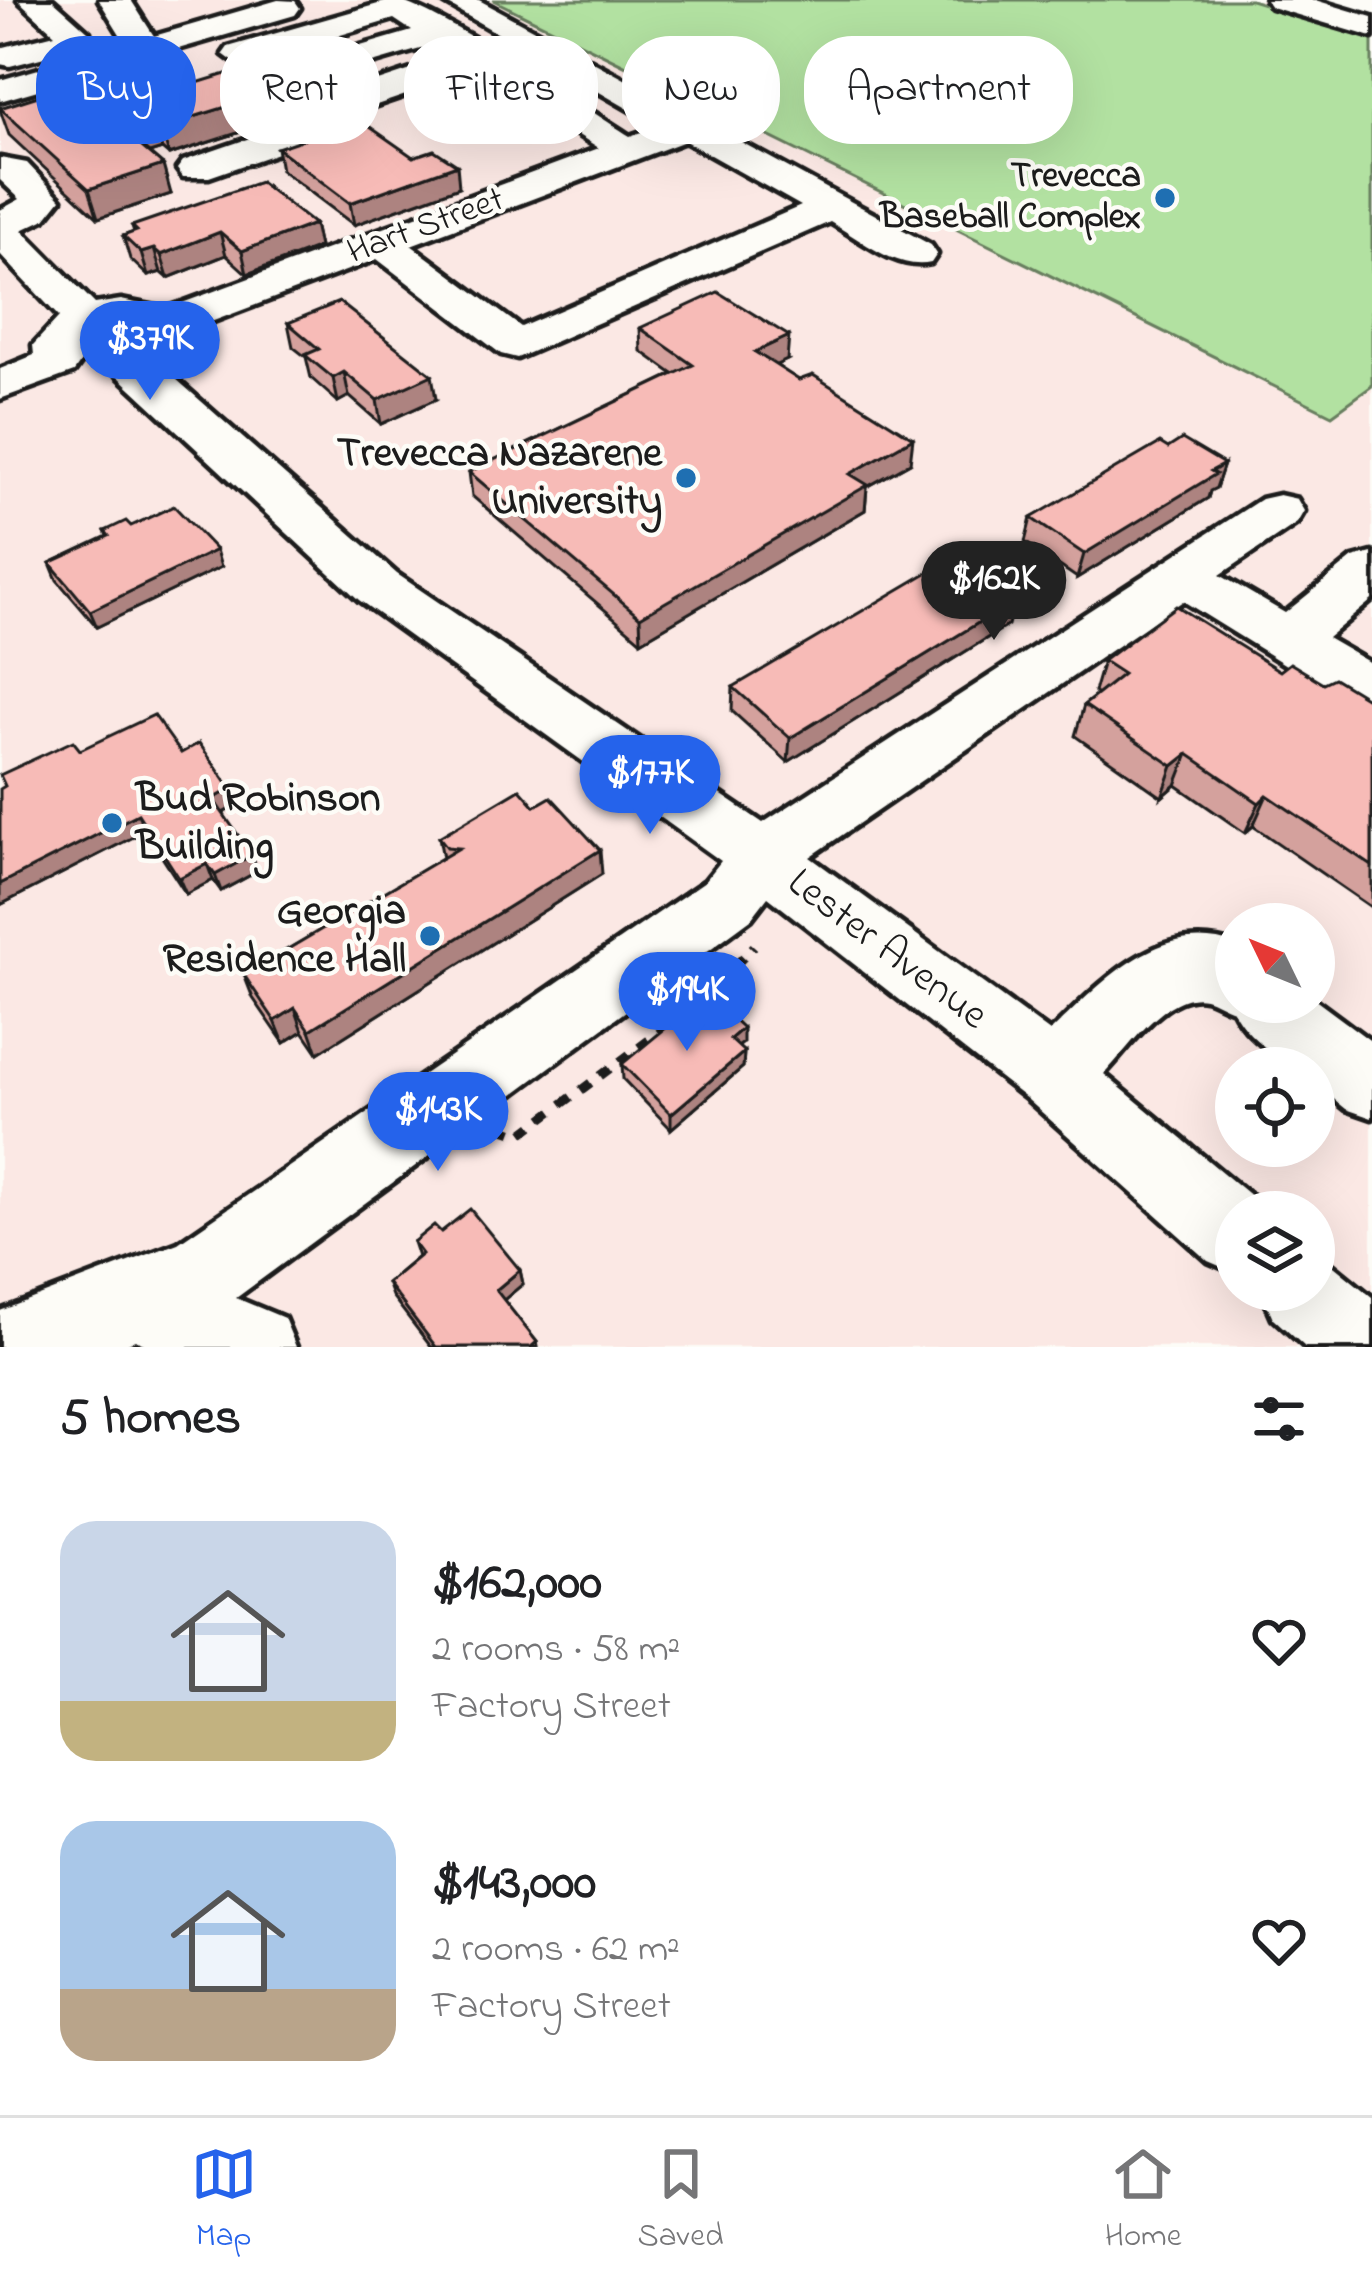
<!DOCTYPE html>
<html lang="en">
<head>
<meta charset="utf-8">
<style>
	:root { --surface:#fff; --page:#f6f6f6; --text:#202124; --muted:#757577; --line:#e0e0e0; --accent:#2563eb }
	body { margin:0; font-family:"Indie Flower",sans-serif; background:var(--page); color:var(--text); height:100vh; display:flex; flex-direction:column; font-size:45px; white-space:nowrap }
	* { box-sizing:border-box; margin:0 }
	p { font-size:39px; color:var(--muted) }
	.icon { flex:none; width:66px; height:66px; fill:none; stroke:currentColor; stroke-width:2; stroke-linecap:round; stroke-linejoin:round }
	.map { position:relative; height:1347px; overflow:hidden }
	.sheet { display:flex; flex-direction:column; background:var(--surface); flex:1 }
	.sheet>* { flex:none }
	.banner { position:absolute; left:36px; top:36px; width:1302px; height:108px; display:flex; gap:24px }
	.needle { width:78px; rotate:313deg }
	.controls { position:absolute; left:1215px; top:903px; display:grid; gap:24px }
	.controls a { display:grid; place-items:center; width:120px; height:120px; border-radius:50%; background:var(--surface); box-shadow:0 12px 48px #0002; font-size:60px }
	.price { position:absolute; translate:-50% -102px; padding:0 27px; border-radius:42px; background:var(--accent); color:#fff; font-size:39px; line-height:78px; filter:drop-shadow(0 3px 6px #0008) }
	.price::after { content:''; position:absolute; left:50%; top:72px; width:36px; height:27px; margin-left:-18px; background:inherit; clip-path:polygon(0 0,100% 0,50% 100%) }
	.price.current { background:#222; color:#fff }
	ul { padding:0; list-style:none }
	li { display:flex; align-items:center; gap:36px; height:300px; padding:0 60px }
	li span { display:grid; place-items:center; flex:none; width:336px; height:240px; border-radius:36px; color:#555 }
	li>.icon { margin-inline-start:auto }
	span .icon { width:144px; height:144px; fill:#fffc; stroke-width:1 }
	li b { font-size:51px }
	h2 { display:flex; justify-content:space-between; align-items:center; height:144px; padding:0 60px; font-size:51px }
	.pill { padding:0 42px; border-radius:48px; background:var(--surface); box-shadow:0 12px 48px #0002; font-size:42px; line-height:108px }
	.pill.current { background:var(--accent); color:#fff }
	.tabs { display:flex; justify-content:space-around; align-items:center; height:168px; border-top:3px solid var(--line); background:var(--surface); font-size:33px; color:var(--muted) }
	.tabs a { display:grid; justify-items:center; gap:6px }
	.tabs .current { color:var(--accent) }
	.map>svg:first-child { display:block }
	.built { fill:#fbe8e4; fill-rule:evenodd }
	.green { fill:#b2e1a1; stroke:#677e5e; stroke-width:3 }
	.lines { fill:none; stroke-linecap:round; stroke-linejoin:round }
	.minor-casing { stroke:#1c1c1c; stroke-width:9 }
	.path { stroke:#1c1c1c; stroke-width:9; stroke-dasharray:12 12; stroke-linecap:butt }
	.minor { fill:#fdfcf7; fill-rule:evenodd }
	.wall { fill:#d4a19d; stroke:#1c1c1c; stroke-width:3 }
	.shaded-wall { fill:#ad8380; stroke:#1c1c1c; stroke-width:3 }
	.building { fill:#f7bbb7; stroke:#1c1c1c; stroke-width:3 }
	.poi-dot { fill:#1f6fb2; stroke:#fdfcf7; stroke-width:4.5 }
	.labels { text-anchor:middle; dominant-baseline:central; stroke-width:9; stroke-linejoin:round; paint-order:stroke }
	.far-poi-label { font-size:36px; font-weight:bold; fill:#1c1c1c; stroke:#fdfcf7; text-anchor:end }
	.far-street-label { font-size:36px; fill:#1c1c1c; stroke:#fdfcf7 }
	.poi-label { font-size:42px; font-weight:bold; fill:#1c1c1c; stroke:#fdfcf7; text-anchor:end }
	.street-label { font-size:42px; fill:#1c1c1c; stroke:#fdfcf7 }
</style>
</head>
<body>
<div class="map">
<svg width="1372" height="1347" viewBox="0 0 1372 1347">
	<rect width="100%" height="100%" fill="#fdfcf7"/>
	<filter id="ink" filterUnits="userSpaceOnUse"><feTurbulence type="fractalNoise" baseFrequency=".00833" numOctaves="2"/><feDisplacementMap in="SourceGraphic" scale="24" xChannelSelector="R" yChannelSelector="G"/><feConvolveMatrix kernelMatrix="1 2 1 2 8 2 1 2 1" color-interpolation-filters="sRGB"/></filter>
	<g filter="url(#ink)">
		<path class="built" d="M0,0H1269L1372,31V1347H0ZM1236,924H1314V1002H1236ZM1236,1068H1314V1146H1236ZM1236,1212H1314V1290H1236Z"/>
		<polygon class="green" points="493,0 1251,0 1372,37 1372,386 1332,415"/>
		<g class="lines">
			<defs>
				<g id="minor">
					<polygon points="18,0 53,0 89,32 79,48 10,66 0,64 0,48 55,34"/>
					<polygon points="99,0 131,0 154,36 278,0 295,1 300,8 295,15 0,101 0,80 126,44"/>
					<path d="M392,0C425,0 590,111 630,136L658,126L440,0H479L931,245L937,254L931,263C897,271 860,239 830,222L517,358L501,354L377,259L179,334C137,345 121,307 78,347L81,362L74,372L0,399V369L34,355L33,345L59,317L0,254V210L20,199L0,180V158L27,163L61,199L45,219L22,230L95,304L121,300L166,309L599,148L476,71L359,111L363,117L358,125L209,177H183L177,169L183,161L320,114L316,108L321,100L453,56L434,45L280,90L268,87L223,54L228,47ZM394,19L412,31L285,68L267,57ZM685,141L801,206L521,327L411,245Z"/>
					<polygon points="1266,0 1315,0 1372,17 1372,37 1271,7"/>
					<path d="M134,352L150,356L397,574L763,823L1261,499L1279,495L1297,499L1304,511L1297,523L1220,575L1285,613L1353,558L1372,553V600L1327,638L1372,664V712L1352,706L1183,601L810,857L1050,1032C1100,984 1159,917 1236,945V1002L1314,999L1372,1042V1118L1346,1109L1314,1083V1068C1285,1068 1245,1036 1233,1010C1224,1007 1213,1000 1205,998C1166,990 1128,1050 1104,1074L1264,1207L1266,1212H1236V1273L1208,1261L1027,1099L768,897L751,919L236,1298L284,1318L296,1347H151L135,1340L118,1347H0V1311L178,1243L705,881L721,861L359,600L118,376L111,366L118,356Z"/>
					<polygon points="1314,1255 1329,1262 1372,1297 1372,1347 1305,1347 1273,1318 1261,1290 1314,1290"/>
				</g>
			</defs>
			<use href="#minor" class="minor-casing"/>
			<g class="path">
				<polyline points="702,1000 754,946"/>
				<polyline points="501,1128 520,1135 680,1017"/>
			</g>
			<use href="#minor" class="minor"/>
		</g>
		<g class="wall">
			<polygon points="286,69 324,78 329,105 309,106 309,110 169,155 162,149 149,153 171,194 98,218 9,135 0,110 0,107 108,116 131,110 129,104"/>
			<polygon points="277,148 413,157 459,187 354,225 281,170"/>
			<polygon points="314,224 319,247 247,274 226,255 168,278 161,272 148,276 130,259 123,236 134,232 132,226"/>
			<polygon points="288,323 436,399 381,424 349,396 338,402 311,378 306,357 293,347"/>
			<polygon points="640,328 787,360 776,365 910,463 867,487 865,510 641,641 472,496 469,472 673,374 641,351"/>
			<polygon points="1168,448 1224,464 1216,488 1210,491 1208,498 1077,578 1025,542 1031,518"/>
			<polygon points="131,526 221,567 97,627 57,580 50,563 107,536 105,531"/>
			<polygon points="1008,625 788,762 732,711 733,687"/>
			<polygon points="1103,661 1280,671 1323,683 1372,701 1372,908 1253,826 1245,833 1176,785 1162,797 1075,736 1084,705 1097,695 1094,692"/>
			<polygon points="80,750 181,753 237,805 223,813 258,871 221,891 213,880 186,894 145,831 2,904"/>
			<polygon points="535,806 602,874 318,1053 303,1031 284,1043 253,998 244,975 443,858 439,837"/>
			<polygon points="743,1043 738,1047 744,1052 743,1067 671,1129 623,1079 622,1064"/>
			<polygon points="441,1232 520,1270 523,1284 503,1300 537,1342 538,1347 431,1347 392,1296 387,1283 418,1257 413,1242"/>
		</g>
		<g class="shaded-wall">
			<polygon points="304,83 309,110 169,155 161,127"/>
			<polygon points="154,122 162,149 131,159 123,131"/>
			<polygon points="163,165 171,194 98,218 89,189"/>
			<polygon points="457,165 459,187 354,225 350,203"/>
			<polygon points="314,224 319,247 247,274 242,251"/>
			<polygon points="220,232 226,255 168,278 161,255"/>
			<polygon points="154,249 161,272 148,276 141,253"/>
			<polygon points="789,336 787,360 754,375 755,352"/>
			<polygon points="344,372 349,396 338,402 333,378"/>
			<polygon points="432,375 436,399 381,424 377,400"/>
			<polygon points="913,438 910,463 867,487 865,510 641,641 640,617 850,474"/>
			<polygon points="1224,464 1216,488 1210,491 1208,498 1077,578 1084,554"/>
			<polygon points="216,550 221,567 97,627 90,611"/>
			<polygon points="1014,601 1008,625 788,762 790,738"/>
			<polygon points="1188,754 1176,785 1162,797 1173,766"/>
			<polygon points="231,789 237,805 219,815 213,799"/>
			<polygon points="1267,795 1253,826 1245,833 1259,803"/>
			<polygon points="138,814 145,831 2,904 0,901 0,884"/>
			<polygon points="600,850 602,874 318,1053 310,1030"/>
			<polygon points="252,855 258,871 221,891 215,875"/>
			<polygon points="207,864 213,880 186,894 179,878"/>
			<polygon points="295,1008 303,1031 284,1043 275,1021"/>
			<polygon points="743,1028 743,1043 729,1054 730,1039"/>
			<polygon points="744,1052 743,1067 671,1129 671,1114"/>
			<polygon points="520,1270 523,1284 499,1304 496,1290"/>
		</g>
		<g class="building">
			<polygon points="271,60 286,69 304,65 324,78 298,79 304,83 161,127 154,122 123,131 163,165 89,189 0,108 73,85 108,116 136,109 129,104"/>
			<polygon points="360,120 413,157 434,150 457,165 350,203 277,148"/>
			<polygon points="260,182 314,224 242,251 220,232 161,255 154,249 141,253 123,236 137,231 132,226"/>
			<polygon points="718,292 789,336 755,352 799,380 813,375 913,438 850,474 868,485 640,617 469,472 693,365 640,328"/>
			<polygon points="339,302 432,375 377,400 344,372 333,378 305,355 319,349 288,323"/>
			<polygon points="1182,439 1224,464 1211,471 1216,474 1084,554 1031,518 1160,443 1168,448"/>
			<polygon points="174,506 216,550 90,611 50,563 109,536 105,531 126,521 131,526"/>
			<polygon points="944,563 964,578 974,572 1014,601 790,738 733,687"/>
			<polygon points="1176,606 1280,671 1290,663 1323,683 1334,678 1372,701 1372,866 1267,795 1259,803 1188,754 1173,766 1084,705 1123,674 1103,661"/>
			<polygon points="154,715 181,753 199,743 231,789 213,799 252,855 215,875 207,864 179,878 138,814 0,884 0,789 5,786 0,775 73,741 80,750"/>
			<polygon points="520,789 535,806 551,797 600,850 310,1030 295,1008 275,1021 244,975 459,848 447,847 439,837"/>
			<polygon points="707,994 743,1028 730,1039 744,1052 671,1114 622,1064"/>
			<polygon points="470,1209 520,1270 496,1290 537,1342 531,1347 436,1347 387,1283 422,1254 413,1242 434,1225 441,1232"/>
		</g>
	</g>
	<g class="poi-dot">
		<circle cx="1165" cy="198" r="12"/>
		<circle cx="686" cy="478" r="12"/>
		<circle cx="112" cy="823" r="12"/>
		<circle cx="430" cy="936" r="12"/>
	</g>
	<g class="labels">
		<g class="far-poi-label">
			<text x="1141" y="177">Trevecca<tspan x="1141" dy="41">Baseball Complex</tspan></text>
		</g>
		<g class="far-street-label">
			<text transform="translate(426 227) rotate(-20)">Hart Street</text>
		</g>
		<g class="poi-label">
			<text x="662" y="454">Trevecca Nazarene<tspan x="662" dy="48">University</tspan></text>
			<text x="136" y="799" text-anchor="start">Bud Robinson<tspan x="136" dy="48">Building</tspan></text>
			<text x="406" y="912">Georgia<tspan x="406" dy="48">Residence Hall</tspan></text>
		</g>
		<g class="street-label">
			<text transform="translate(887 950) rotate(37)">Lester Avenue</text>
		</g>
	</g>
</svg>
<div class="controls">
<a><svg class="needle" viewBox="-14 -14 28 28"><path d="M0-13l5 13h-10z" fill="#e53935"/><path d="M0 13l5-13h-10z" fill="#757577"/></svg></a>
<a><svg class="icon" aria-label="locate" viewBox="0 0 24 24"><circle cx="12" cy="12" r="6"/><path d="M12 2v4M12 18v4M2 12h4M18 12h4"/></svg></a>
<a><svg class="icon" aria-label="layers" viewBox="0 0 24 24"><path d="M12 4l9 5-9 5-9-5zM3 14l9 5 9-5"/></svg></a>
</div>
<b class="price" style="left:150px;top:403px">$379K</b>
<b class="price current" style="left:994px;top:643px">$162K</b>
<b class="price" style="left:650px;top:837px">$177K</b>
<b class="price" style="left:687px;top:1054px">$194K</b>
<b class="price" style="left:438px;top:1174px">$143K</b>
<div class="banner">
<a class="pill current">Buy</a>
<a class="pill">Rent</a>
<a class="pill">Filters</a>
<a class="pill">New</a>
<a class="pill">Apartment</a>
</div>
</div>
<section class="sheet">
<h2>5 homes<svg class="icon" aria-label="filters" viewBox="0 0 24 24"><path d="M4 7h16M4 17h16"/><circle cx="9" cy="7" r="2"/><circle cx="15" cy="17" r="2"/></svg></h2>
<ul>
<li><span style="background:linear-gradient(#c9d6e8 75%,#c2b280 0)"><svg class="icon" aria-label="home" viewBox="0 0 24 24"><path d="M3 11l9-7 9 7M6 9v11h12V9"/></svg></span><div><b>$162,000</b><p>2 rooms · 58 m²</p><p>Factory Street</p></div><svg class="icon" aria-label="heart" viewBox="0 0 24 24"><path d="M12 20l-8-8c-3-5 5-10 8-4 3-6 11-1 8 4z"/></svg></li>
<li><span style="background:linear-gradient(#a9c7e8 70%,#b9a48a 0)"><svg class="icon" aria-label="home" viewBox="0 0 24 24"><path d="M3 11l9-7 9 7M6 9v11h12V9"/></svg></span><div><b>$143,000</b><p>2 rooms · 62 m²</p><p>Factory Street</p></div><svg class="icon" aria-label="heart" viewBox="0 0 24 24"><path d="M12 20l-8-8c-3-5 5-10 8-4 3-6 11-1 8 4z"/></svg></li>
</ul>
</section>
<nav class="tabs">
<a class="current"><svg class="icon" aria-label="map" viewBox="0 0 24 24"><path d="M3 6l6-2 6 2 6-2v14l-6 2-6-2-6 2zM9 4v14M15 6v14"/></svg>Map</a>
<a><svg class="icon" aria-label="saved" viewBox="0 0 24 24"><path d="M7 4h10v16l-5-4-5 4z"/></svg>Saved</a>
<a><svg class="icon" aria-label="home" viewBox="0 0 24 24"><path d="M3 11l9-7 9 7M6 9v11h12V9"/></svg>Home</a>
</nav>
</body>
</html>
